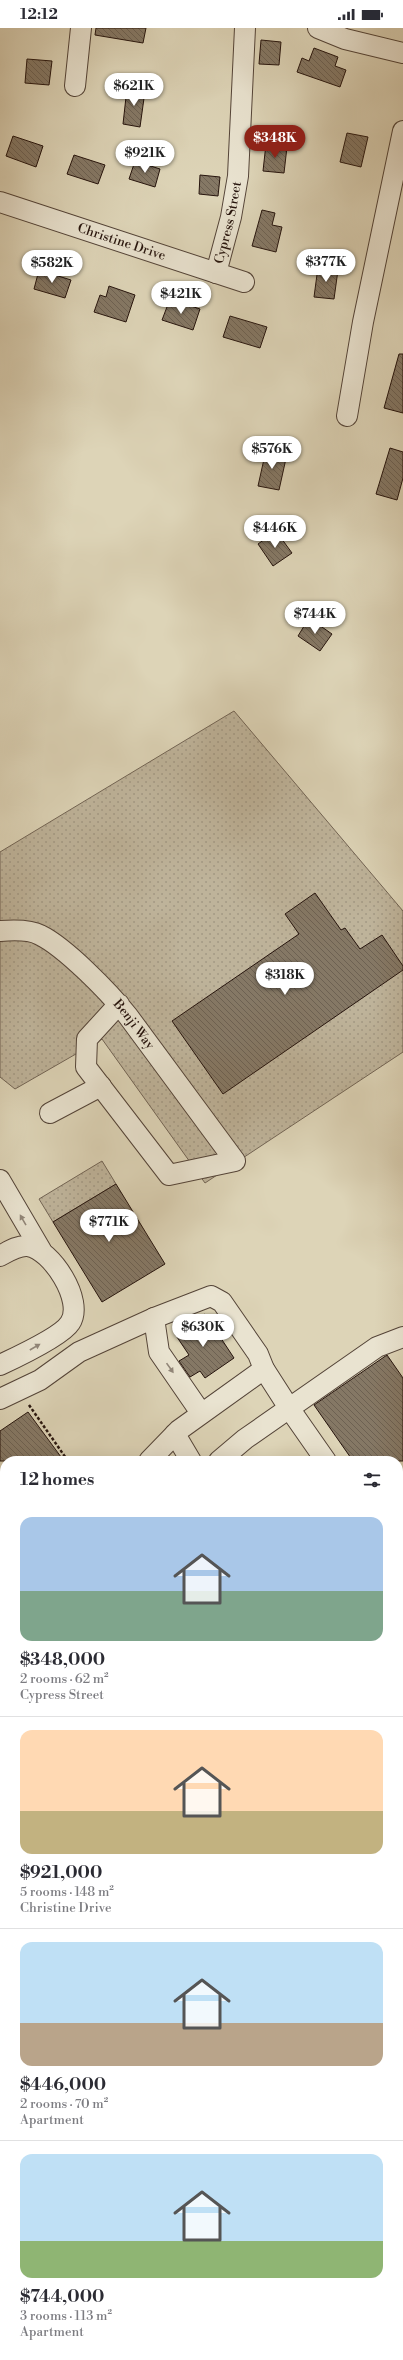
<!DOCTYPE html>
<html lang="en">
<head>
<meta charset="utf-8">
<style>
	:root { --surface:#fff; --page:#f7f7f7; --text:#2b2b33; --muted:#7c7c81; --line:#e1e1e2; --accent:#8f2418 }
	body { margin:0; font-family:"Libre Bodoni",serif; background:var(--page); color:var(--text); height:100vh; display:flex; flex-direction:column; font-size:15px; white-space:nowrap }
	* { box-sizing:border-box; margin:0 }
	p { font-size:13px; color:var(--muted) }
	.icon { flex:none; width:22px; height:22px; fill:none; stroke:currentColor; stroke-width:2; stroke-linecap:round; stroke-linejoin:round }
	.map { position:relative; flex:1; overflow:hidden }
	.details { position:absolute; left:0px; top:1428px; width:403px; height:904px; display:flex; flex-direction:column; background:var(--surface); border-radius:16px 16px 0 0; box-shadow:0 4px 16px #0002 }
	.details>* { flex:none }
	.price { position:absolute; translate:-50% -34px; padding:0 9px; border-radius:14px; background:#fff; color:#222; font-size:13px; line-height:26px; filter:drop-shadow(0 1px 2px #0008) }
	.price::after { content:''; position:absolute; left:50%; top:24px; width:12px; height:9px; margin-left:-6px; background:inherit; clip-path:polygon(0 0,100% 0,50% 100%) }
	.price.selected { background:var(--accent); color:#fff }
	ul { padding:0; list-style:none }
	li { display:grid; align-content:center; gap:8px; height:212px; padding:0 20px }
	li+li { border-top:1px solid var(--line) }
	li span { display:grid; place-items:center; height:124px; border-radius:12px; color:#555 }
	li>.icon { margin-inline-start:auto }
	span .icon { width:72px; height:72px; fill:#fffc; stroke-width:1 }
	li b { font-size:17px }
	h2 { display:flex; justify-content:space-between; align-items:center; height:48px; padding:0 20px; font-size:17px }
	.status { display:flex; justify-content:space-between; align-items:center; height:28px; padding:0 20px; background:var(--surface); direction:ltr }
	.status svg { height:11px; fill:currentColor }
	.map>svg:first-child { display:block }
	.grass { fill:url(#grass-dots); stroke:#726454 }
	.building { fill:url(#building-back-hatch); stroke:#26140d }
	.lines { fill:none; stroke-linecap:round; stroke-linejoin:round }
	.minor-casing { stroke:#544438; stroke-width:22 }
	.major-casing { stroke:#26140d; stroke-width:24 }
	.path { stroke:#26140d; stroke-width:2.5; stroke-dasharray:3 2; stroke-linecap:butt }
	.minor { stroke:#e9e3d0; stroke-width:20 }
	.major { stroke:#ddd4b7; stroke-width:22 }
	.rail { stroke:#26140d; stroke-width:3; stroke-dasharray:7 7; stroke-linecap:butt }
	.oneway { fill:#918678 }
	.labels { text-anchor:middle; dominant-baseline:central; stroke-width:3; stroke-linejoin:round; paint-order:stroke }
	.street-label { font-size:13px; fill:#26140d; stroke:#e9e3d0 }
</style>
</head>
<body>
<div class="status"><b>12:12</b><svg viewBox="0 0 49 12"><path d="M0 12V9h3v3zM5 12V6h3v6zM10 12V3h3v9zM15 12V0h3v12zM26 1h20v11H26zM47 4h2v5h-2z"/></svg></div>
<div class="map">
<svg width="403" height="2332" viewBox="0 0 403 2332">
	<defs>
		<pattern id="grass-dots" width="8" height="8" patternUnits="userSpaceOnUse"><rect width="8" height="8" fill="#beb39a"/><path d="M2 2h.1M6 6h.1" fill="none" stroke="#a39984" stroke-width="1.8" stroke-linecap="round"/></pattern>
		<pattern id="building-back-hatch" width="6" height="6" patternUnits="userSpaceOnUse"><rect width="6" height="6" fill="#857865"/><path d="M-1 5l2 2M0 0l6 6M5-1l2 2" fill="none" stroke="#6d6152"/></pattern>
	</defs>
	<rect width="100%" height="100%" fill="#ddd4b7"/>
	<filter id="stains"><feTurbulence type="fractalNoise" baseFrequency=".005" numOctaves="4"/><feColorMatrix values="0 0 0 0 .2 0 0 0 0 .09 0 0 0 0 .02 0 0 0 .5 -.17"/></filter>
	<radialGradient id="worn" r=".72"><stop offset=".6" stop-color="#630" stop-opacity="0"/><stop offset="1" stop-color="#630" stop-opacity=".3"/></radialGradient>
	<g class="grass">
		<polygon points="234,683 403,883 403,1024 205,1155 102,1011 15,1061 0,1049 0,824"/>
		<polygon points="102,1133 116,1156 53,1194 39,1171"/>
	</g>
	<g class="building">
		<polygon points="96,0 146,0 143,15 95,7"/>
		<polygon points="261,12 281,14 279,37 259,36"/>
		<polygon points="314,20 338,29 335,38 346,42 340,59 297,44 302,30 309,33"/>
		<polygon points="27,31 52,33 49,57 25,55"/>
		<polygon points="127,60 145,63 140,99 123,96"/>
		<polygon points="347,105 368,109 361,139 340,134"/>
		<polygon points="13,108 43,118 36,139 6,128"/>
		<polygon points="266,116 287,119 284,145 263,143"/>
		<polygon points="74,127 105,137 98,156 67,146"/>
		<polygon points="135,133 160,141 155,159 129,151"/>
		<polygon points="200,147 220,149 218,168 199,166"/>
		<polygon points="262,182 275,185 272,197 282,199 276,224 252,218"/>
		<polygon points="318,239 338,242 334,271 314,269"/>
		<polygon points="39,242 71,252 65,270 34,261"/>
		<polygon points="109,258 135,267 126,294 94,284 100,267 106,269"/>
		<polygon points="170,271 200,281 193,302 162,292"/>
		<polygon points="230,288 267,299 260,320 223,309"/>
		<polygon points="399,326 403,326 403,385 384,380"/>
		<polygon points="390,420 403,424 403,450 397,472 376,466"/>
		<polygon points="266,422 287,426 279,462 258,458"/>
		<polygon points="276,503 292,525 273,538 258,516"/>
		<polygon points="309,590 332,606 320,623 298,608"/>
		<polygon points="315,865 341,902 345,900 360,921 382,907 403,938 403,942 223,1066 172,993 299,906 285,886"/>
		<polygon points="116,1156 165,1236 102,1274 53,1194"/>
		<polygon points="205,1286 234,1330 205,1350 200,1343 190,1349 179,1333 189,1327 175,1306"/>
		<polygon points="387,1327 403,1350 403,1433 353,1433 314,1377"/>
		<polygon points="28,1384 64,1433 0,1433 0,1403"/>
	</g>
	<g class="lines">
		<defs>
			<g id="minor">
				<polyline points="318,0 345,11 403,25"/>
				<polyline points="75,58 81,0"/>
				<path id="s1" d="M0,174L244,254"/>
				<path id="s2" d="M216,245L231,189L238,148L245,0"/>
				<polyline points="347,388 363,294 403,103"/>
				<path id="s3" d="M0,903C12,902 29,901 40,907C65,919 110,965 128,988L235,1133L169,1147L86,1039L87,1011L119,976"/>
				<polyline points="50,1085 101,1058"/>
				<polyline points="0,1152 41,1222"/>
				<path d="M0,1228C9,1223 18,1217 28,1218C51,1221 85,1273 70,1295C62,1308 15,1330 0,1337"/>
				<polyline points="154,1290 159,1324 201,1385"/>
				<polyline points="0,1371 40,1352 79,1324 154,1290 211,1268 222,1274 258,1326 264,1341 289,1380 326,1433"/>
				<polyline points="175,1406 191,1433"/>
				<polyline points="149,1433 179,1402 264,1341"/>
				<polyline points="219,1433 245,1411 377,1319 403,1309"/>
				<polyline points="0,1485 5,1493"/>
				<polyline points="398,1535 403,1543"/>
				<polyline points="0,1615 5,1609"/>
				<polyline points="0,1677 5,1684"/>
				<polyline points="0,1766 5,1763"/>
				<polyline points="398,1768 403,1764"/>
				<polyline points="0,1805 5,1802"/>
				<polyline points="398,1881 403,1888"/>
				<polyline points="0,1953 5,1950"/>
				<polyline points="0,2011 5,2007"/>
				<polyline points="398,2028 403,2035"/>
				<polyline points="398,2184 403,2181"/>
				<polyline points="398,2199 403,2206"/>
				<polyline points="398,2266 403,2263"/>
				<polyline points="398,2293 403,2290"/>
				<polyline points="394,2327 400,2332"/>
			</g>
			<g id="major">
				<polyline points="0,1571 5,1578"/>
				<polyline points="398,2135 403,2143"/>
			</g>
		</defs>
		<use href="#minor" class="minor-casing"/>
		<use href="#major" class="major-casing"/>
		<g class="path">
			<polyline points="29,1377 68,1433"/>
			<polyline points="0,1529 5,1526"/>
			<polyline points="398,1681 403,1677"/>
		</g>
		<use href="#minor" class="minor"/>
		<use href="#major" class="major"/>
		<g class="rail">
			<polyline points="0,2135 5,2138"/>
			<polyline points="0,2147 5,2150"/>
			<polyline points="285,2327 293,2332"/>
			<polyline points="304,2327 312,2332"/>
		</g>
	</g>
	<defs><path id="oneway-solid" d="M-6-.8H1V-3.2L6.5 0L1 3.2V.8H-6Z"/></defs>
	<g class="oneway">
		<use href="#oneway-solid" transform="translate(23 1192) rotate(-120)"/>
		<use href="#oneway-solid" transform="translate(35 1319) rotate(-30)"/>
		<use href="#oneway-solid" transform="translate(170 1340) rotate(55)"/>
	</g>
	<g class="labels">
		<g class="street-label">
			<text stroke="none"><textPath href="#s2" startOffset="52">Cypress Street</textPath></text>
			<text stroke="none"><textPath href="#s1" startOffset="128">Christine Drive</textPath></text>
			<text stroke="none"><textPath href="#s3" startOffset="171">Benji Way</textPath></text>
		</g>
	</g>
	<rect width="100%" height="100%" filter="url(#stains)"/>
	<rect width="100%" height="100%" fill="url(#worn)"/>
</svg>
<b class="price" style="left:134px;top:79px">$621K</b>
<b class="price selected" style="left:275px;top:131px">$348K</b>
<b class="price" style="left:145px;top:146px">$921K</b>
<b class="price" style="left:326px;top:255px">$377K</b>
<b class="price" style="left:52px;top:256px">$582K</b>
<b class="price" style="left:181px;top:287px">$421K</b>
<b class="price" style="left:272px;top:442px">$576K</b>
<b class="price" style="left:275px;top:521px">$446K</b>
<b class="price" style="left:315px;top:607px">$744K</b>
<b class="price" style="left:285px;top:968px">$318K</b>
<b class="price" style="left:109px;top:1215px">$771K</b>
<b class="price" style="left:203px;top:1320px">$630K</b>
<section class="details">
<h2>12 homes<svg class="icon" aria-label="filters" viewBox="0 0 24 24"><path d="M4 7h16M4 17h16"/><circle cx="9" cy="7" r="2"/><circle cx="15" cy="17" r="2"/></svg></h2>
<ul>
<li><span style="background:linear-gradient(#a9c7e8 60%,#7fa58c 0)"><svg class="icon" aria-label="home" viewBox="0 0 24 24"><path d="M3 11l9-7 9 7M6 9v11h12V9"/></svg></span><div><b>$348,000</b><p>2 rooms · 62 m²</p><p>Cypress Street</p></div></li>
<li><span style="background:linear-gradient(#ffd9b3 65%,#c2b280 0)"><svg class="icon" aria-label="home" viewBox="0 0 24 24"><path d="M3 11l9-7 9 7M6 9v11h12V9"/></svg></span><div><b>$921,000</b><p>5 rooms · 148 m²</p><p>Christine Drive</p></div></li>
<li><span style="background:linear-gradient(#bfe0f5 65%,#b9a48a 0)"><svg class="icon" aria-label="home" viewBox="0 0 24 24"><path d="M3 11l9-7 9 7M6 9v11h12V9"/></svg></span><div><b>$446,000</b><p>2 rooms · 70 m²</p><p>Apartment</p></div></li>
<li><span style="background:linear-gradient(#bfe0f5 70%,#8fb573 0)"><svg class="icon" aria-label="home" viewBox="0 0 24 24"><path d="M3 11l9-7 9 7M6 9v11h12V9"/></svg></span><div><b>$744,000</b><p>3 rooms · 113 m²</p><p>Apartment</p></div></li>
</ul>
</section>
</div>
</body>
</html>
